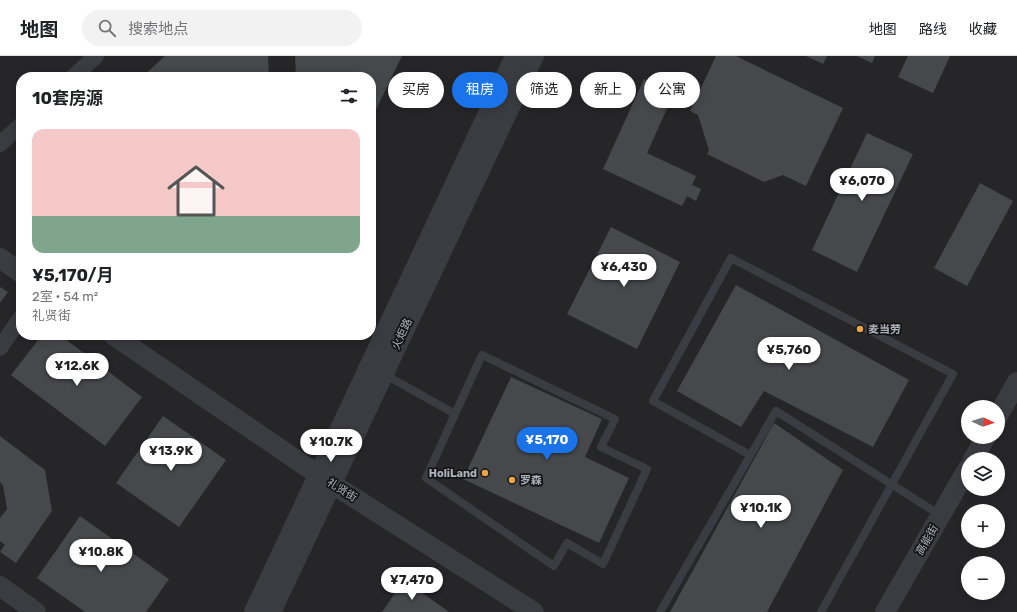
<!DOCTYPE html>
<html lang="zh">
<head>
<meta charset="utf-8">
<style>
	:root { --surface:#fff; --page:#f2f2f2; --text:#202124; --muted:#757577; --line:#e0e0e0; --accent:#1a73e8 }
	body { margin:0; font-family:Rubik,"Noto Sans SC",sans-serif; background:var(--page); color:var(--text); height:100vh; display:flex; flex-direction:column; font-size:15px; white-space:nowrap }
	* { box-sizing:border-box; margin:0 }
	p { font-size:13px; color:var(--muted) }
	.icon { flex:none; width:22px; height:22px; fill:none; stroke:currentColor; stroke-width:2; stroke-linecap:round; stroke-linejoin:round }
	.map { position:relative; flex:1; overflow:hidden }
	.side { position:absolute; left:16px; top:16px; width:360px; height:268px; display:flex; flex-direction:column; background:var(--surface); border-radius:16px; box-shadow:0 2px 10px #0003 }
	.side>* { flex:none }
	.banner { position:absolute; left:388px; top:16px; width:380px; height:36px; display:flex; gap:8px }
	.needle { width:26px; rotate:94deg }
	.buttons { position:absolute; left:961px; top:344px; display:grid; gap:8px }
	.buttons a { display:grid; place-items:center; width:44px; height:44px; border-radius:50%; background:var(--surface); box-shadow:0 2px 10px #0003; font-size:20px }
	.price { position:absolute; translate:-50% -34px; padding:0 9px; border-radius:14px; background:#fff; color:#222; font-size:13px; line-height:26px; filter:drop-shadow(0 1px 2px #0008) }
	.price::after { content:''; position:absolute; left:50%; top:24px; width:12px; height:9px; margin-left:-6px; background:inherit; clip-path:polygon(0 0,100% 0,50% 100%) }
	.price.active { background:var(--accent); color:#fff }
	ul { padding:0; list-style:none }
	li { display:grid; align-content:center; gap:8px; height:212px; padding:0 16px }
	li span { display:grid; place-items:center; height:124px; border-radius:12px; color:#555 }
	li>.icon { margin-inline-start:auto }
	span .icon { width:72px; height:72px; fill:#fffc; stroke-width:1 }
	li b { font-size:17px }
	h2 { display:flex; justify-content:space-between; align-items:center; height:48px; padding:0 16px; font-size:17px }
	.chip { padding:0 14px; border-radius:18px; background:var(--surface); box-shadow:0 2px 10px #0003; font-size:14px; line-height:36px }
	.chip.active { background:var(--accent); color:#fff }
	header { display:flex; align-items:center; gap:24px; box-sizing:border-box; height:56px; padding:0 20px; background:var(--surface); border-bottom:1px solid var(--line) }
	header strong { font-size:19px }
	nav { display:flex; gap:22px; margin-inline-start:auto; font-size:14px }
	.search { width:280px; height:36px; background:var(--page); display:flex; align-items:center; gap:10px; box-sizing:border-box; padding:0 14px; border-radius:22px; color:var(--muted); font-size:15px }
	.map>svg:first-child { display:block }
	.built { fill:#262629; fill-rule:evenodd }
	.building { fill:#47484c }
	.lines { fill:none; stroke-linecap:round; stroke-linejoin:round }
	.service { stroke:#3b3c41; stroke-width:8 }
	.minor { stroke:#3b3c41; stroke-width:16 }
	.tertiary { stroke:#3b3c41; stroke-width:20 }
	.poi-dot { fill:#eaa544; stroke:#151517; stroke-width:1.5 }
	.labels { text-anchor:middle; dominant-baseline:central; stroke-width:3.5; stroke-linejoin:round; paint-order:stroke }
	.poi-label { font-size:11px; font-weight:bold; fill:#adb2bb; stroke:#151517; text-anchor:start }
	.street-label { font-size:11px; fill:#adb2bb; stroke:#151517 }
</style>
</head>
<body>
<header>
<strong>地图</strong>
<div class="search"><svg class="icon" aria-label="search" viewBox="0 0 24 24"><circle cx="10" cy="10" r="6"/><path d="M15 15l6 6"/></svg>搜索地点</div>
<nav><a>地图</a><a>路线</a><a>收藏</a></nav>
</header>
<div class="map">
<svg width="1017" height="556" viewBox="0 0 1017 556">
	<rect width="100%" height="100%" fill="#1a1a1c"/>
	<path class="built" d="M0,0H1017V556H0ZM21,21H371V279H21ZM968,351H998V381H968ZM968,403H998V433H968ZM968,455H998V485H968ZM968,507H998V537H968Z"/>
	<g class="building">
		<polygon points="165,0 268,0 269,21 142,21"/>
		<polygon points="295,0 402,0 371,64 371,21 296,21"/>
		<polygon points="716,0 736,0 843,52 806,130 783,119 764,126 707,98 709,94 698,59 690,55"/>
		<polygon points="806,0 827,0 823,8"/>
		<polygon points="857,0 875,0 872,7"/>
		<polygon points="908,0 950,0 933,37 898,21"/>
		<polygon points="644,23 674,37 647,97 696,120 692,129 701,133 696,145 687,140 682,150 603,113"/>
		<polygon points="867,77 913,98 857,216 812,194"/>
		<polygon points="980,127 1013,145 967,230 934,212"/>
		<polygon points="611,171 680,206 637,293 567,258"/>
		<polygon points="736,229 909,324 873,391 764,335 741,371 677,335"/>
		<polygon points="0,231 8,236 0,247"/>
		<polygon points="42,279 60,279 142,341 105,390 11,319"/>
		<polygon points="511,321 602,363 585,401 629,422 599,487 463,423"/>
		<polygon points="163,360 226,404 179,471 116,427"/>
		<polygon points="774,367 843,414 767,556 670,556"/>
		<polygon points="0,380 45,414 52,455 16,507 0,496 5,489 0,485 0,462 7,453 3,429 0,426"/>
		<polygon points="80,460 169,523 146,556 85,556 37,522"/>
		<polygon points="404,524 449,556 382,556"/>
	</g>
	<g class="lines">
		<g class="service">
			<polyline points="384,318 455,358 426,422 554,510 567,487 603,508 647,413 601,391 615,363 482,299 455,358"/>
			<polyline points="750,399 653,345 731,202 953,318 821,556"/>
			<polyline points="660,556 776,355 940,459"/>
		</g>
		<g class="minor">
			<polyline points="73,21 96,0"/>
			<polyline points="0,88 21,69"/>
			<polyline points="0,292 21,261"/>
		</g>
		<g class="tertiary">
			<polyline points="0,202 21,217"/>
			<polyline points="113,279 326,424 534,556"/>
			<polyline points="998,360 1017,326"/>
			<polyline points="973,403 986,381"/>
			<polyline points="0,530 36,556"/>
			<polyline points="254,556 515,0"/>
			<polyline points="271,556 534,0"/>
			<polyline points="885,556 968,412"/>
		</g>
	</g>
	<g class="poi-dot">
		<circle cx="860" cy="273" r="4"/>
		<circle cx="485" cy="417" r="4"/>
		<circle cx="512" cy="424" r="4"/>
	</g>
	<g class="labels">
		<g class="poi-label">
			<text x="868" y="273">麦当劳</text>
			<text x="477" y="417" text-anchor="end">HoliLand</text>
			<text x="520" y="424">罗森</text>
		</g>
		<g class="street-label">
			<text transform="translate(402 278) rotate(-65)">火炬路</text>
			<text transform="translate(342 434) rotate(32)">礼贤街</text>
			<text transform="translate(927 484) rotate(-60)">高能街</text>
		</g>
	</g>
</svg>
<div class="buttons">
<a><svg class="needle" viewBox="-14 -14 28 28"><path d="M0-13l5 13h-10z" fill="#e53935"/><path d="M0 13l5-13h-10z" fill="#757577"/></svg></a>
<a><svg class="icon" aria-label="layers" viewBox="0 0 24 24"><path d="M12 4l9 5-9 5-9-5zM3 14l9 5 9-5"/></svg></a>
<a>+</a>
<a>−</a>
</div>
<b class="price" style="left:862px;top:146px">¥6,070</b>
<b class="price" style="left:624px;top:232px">¥6,430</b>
<b class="price" style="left:789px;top:315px">¥5,760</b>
<b class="price" style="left:77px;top:331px">¥12.6K</b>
<b class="price active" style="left:547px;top:405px">¥5,170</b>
<b class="price" style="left:331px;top:407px">¥10.7K</b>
<b class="price" style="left:171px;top:416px">¥13.9K</b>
<b class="price" style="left:761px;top:473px">¥10.1K</b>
<b class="price" style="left:101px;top:517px">¥10.8K</b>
<b class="price" style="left:412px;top:545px">¥7,470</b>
<div class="banner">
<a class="chip">买房</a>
<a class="chip active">租房</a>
<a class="chip">筛选</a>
<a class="chip">新上</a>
<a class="chip">公寓</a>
</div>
<section class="side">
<h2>10套房源<svg class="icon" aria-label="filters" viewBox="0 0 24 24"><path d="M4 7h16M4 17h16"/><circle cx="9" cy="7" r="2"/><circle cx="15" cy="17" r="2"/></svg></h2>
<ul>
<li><span style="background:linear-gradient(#f6c9c9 70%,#7fa58c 0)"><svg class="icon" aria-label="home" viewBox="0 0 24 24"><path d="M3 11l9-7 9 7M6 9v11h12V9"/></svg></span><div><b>¥5,170/月</b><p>2室 · 54 m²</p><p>礼贤街</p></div></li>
</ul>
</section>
</div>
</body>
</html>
